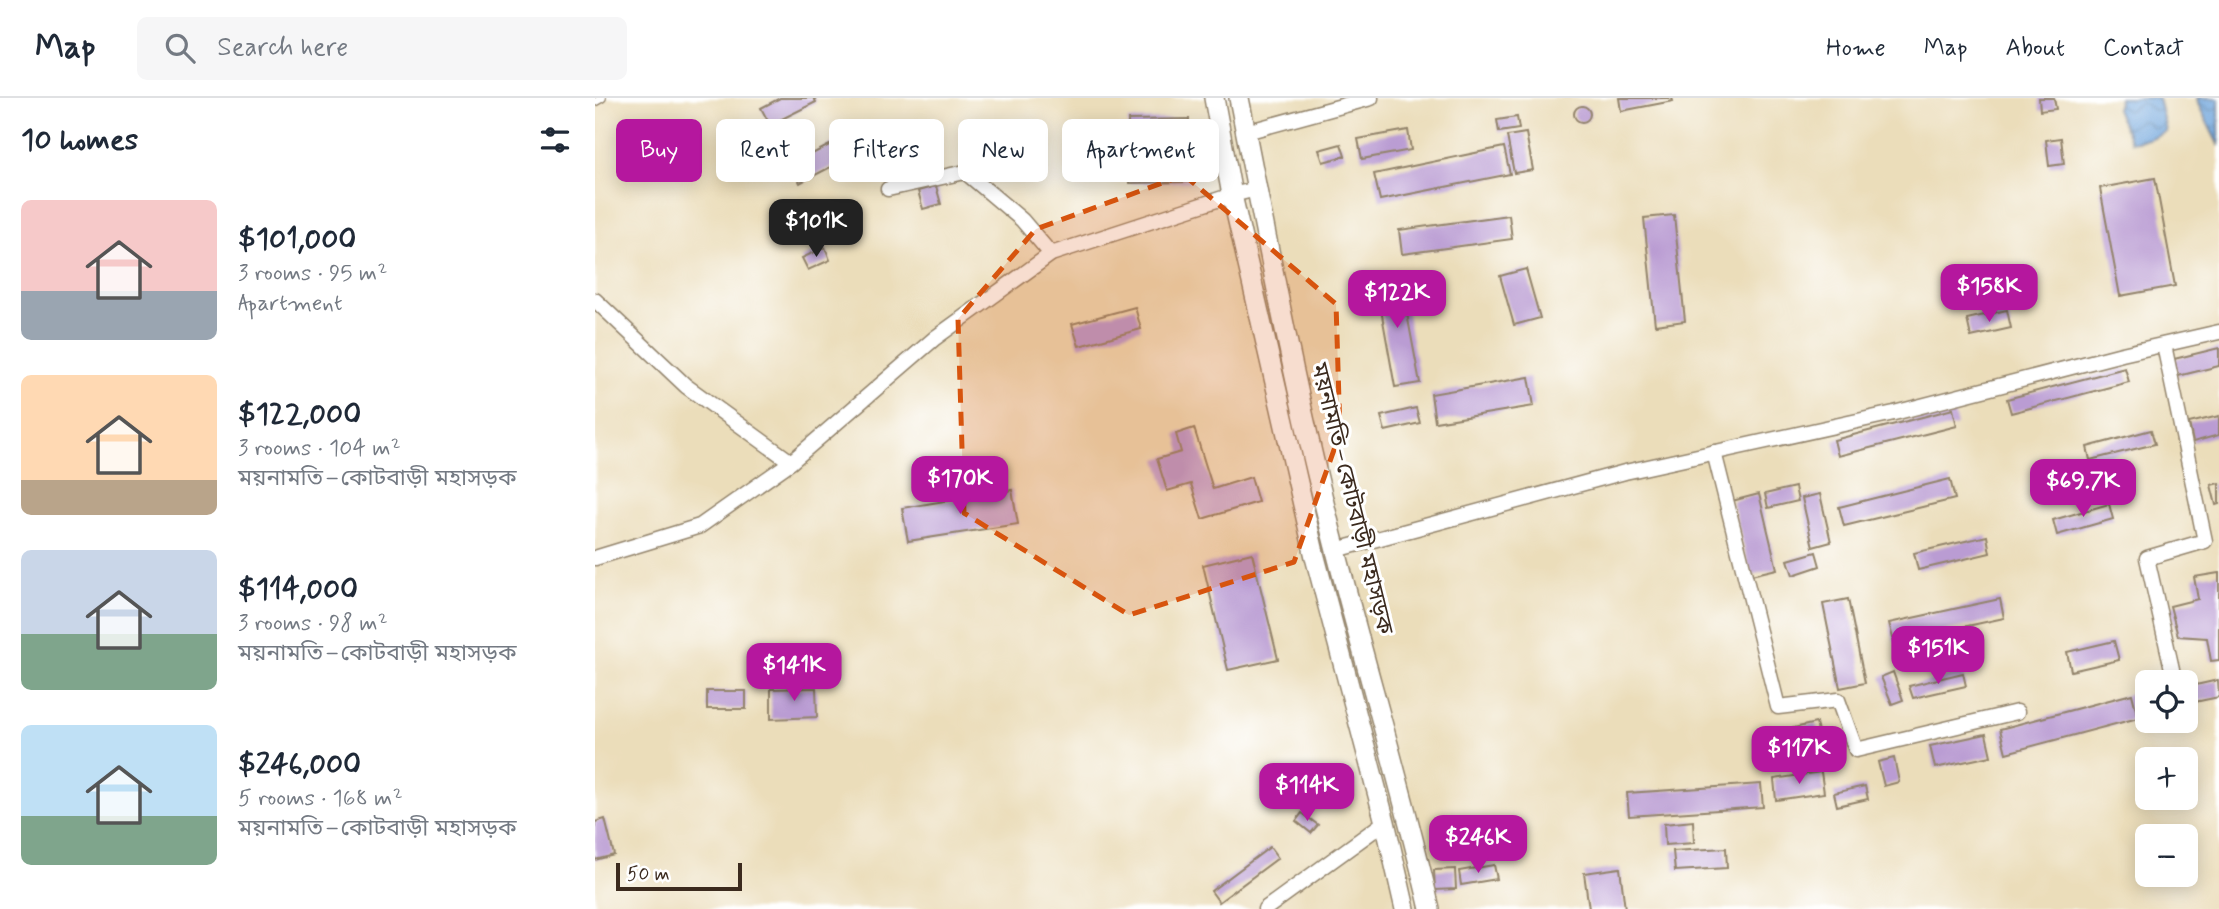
<!DOCTYPE html>
<html lang="en">
<head>
<meta charset="utf-8">
<style>
	:root { --surface:#fff; --page:#f6f6f7; --text:#1f2937; --muted:#747a83; --line:#e0e1e3; --accent:#b5179e }
	body { margin:0; font-family:Mynerve,"Noto Sans Bengali",sans-serif; background:var(--page); color:var(--text); height:100vh; display:flex; flex-direction:column; font-size:26px; white-space:nowrap }
	* { box-sizing:border-box; margin:0 }
	p { font-size:23px; color:var(--muted) }
	.icon { flex:none; width:38px; height:38px; fill:none; stroke:currentColor; stroke-width:2; stroke-linecap:round; stroke-linejoin:round }
	.map { position:relative; flex:1; overflow:hidden }
	.details { display:flex; flex-direction:column; background:var(--surface); width:595px }
	.details>* { flex:none }
	.top-card { position:absolute; left:21px; top:21px; width:665px; height:63px; display:flex; gap:14px }
	.buttons { position:absolute; left:1540px; top:572px; display:grid; gap:14px }
	.buttons a { display:grid; place-items:center; width:63px; height:63px; border-radius:10px; background:var(--surface); box-shadow:0 4px 18px #0003; font-size:35px }
	.scale { position:absolute; left:21px; bottom:18px; width:126px; box-sizing:border-box; padding-left:7px; border:4px solid #3b2a1e; border-top:0; font-size:19px; line-height:24px; white-space:nowrap; color:#3b2a1e; -webkit-text-stroke:5px #fff; paint-order:stroke }
	.price { position:absolute; translate:-50% -60px; padding:0 16px; border-radius:14px; background:var(--accent); color:#fff; font-size:23px; line-height:46px; filter:drop-shadow(0 2px 4px #0008) }
	.price::after { content:''; position:absolute; left:50%; top:42px; width:21px; height:16px; margin-left:-10px; background:inherit; clip-path:polygon(0 0,100% 0,50% 100%) }
	.price.on { background:#222; color:#fff }
	ul { padding:0; list-style:none }
	li { display:flex; align-items:center; gap:21px; height:175px; padding:0 21px }
	li span { display:grid; place-items:center; flex:none; width:196px; height:140px; border-radius:10px; color:#555 }
	li>.icon { margin-inline-start:auto }
	span .icon { width:84px; height:84px; fill:#fffc; stroke-width:1 }
	li b { font-size:30px }
	h2 { display:flex; justify-content:space-between; align-items:center; height:84px; padding:0 21px; font-size:30px }
	.pill { padding:0 24px; border-radius:10px; background:var(--surface); box-shadow:0 4px 18px #0003; font-size:24px; line-height:63px }
	.pill.on { background:var(--accent); color:#fff }
	header { display:flex; align-items:center; gap:42px; box-sizing:border-box; height:98px; padding:0 35px; background:var(--surface); border-bottom:2px solid var(--line) }
	header strong { font-size:33px }
	nav { display:flex; gap:38px; margin-inline-start:auto; font-size:24px }
	.search { width:490px; height:63px; background:var(--page); display:flex; align-items:center; gap:18px; box-sizing:border-box; padding:0 24px; border-radius:10px; color:var(--muted); font-size:26px }
	main { display:flex; flex:1; min-height:0 }
	.map>svg:first-child { display:block }
	.water { fill:url(#water-waves); stroke:#54677c; stroke-width:2 }
	.building { fill:#ba9cd3 }
	.lines { fill:none; stroke-linecap:round; stroke-linejoin:round }
	.lane-casing { stroke:#93846c; stroke-width:10 }
	.street-casing { stroke:#93846c; stroke-width:17 }
	.secondary-casing { stroke:#93846c; stroke-width:22 }
	.lane { stroke:#fff; stroke-width:7 }
	.street { stroke:#fff; stroke-width:14 }
	.secondary { stroke:#fff; stroke-width:19 }
	.marked { fill:#d7540e; fill-opacity:0.2; stroke:#d7540e; stroke-width:5; stroke-dasharray:14 9; stroke-linejoin:round }
	.labels { text-anchor:middle; dominant-baseline:central; stroke-width:6; stroke-linejoin:round; paint-order:stroke }
	.street-label { font-size:23px; fill:#3b2a1e; stroke:#fff }
</style>
</head>
<body>
<header>
<strong>Map</strong>
<div class="search"><svg class="icon" aria-label="search" viewBox="0 0 24 24"><circle cx="10" cy="10" r="6"/><path d="M15 15l6 6"/></svg>Search here</div>
<nav><a>Home</a><a>Map</a><a>About</a><a>Contact</a></nav>
</header>
<main>
<section class="details">
<h2>10 homes<svg class="icon" aria-label="filters" viewBox="0 0 24 24"><path d="M4 7h16M4 17h16"/><circle cx="9" cy="7" r="2"/><circle cx="15" cy="17" r="2"/></svg></h2>
<ul>
<li><span style="background:linear-gradient(#f6c9c9 65%,#9aa5b1 0)"><svg class="icon" aria-label="home" viewBox="0 0 24 24"><path d="M3 11l9-7 9 7M6 9v11h12V9"/></svg></span><div><b>$101,000</b><p>3 rooms · 95 m²</p><p>Apartment</p></div></li>
<li><span style="background:linear-gradient(#ffd9b3 75%,#b9a48a 0)"><svg class="icon" aria-label="home" viewBox="0 0 24 24"><path d="M3 11l9-7 9 7M6 9v11h12V9"/></svg></span><div><b>$122,000</b><p>3 rooms · 104 m²</p><p>ময়নামতি–কোটবাড়ী মহাসড়ক</p></div></li>
<li><span style="background:linear-gradient(#c9d6e8 60%,#7fa58c 0)"><svg class="icon" aria-label="home" viewBox="0 0 24 24"><path d="M3 11l9-7 9 7M6 9v11h12V9"/></svg></span><div><b>$114,000</b><p>3 rooms · 98 m²</p><p>ময়নামতি–কোটবাড়ী মহাসড়ক</p></div></li>
<li><span style="background:linear-gradient(#bfe0f5 65%,#7fa58c 0)"><svg class="icon" aria-label="home" viewBox="0 0 24 24"><path d="M3 11l9-7 9 7M6 9v11h12V9"/></svg></span><div><b>$246,000</b><p>5 rooms · 168 m²</p><p>ময়নামতি–কোটবাড়ী মহাসড়ক</p></div></li>
</ul>
</section>
<div class="map">
<svg width="1624" height="811" viewBox="0 0 1624 811">
	<defs>
		<pattern id="water-waves" width="16" height="10" patternUnits="userSpaceOnUse" patternTransform="scale(1.75)"><rect width="16" height="10" fill="#6ea4db"/><path d="M0 5q4-4 8 0t8 0" fill="none" stroke="#5c86b1"/></pattern>
	</defs>
	<rect width="100%" height="100%" fill="#fff"/>
	<filter id="ink" filterUnits="userSpaceOnUse"><feTurbulence type="fractalNoise" baseFrequency=".0143" numOctaves="2"/><feDisplacementMap in="SourceGraphic" scale="14" xChannelSelector="R" yChannelSelector="G"/><feConvolveMatrix kernelMatrix="1 2 1 2 8 2 1 2 1" color-interpolation-filters="sRGB"/></filter>
	<filter id="wash" filterUnits="userSpaceOnUse"><feTurbulence type="fractalNoise" baseFrequency=".00686" numOctaves="4" result="noise"/><feDisplacementMap in="SourceGraphic" scale="28" xChannelSelector="R" yChannelSelector="G"/><feGaussianBlur stdDeviation="1.57" result="paint"/><feColorMatrix in="noise" values="0 0 0 0 0 0 0 0 0 0 0 0 0 0 0 0 0 1.4 0 .05"/><feComposite in="paint" operator="in"/></filter>
	<g filter="url(#wash)">
		<rect width="100%" height="100%" fill="#ebddba"/>
		<g class="water">
			<polygon points="1524,0 1563,0 1571,33 1553,41 1536,44 1521,11"/>
			<polygon points="1602,0 1624,0 1624,48 1603,6"/>
		</g>
		<g id="blocks">
			<g class="building">
				<polygon points="185,0 219,0 221,4 175,27 166,10"/>
				<polygon points="1024,0 1077,0 1078,3 1026,13"/>
				<polygon points="1444,0 1459,0 1461,11 1445,13"/>
				<circle cx="987" cy="16" r="8"/>
				<polygon points="922,19 924,31 904,34 902,22"/>
				<polygon points="594,21 595,84 534,85 533,22"/>
				<polygon points="813,32 816,52 767,61 763,41"/>
				<polygon points="931,35 938,72 919,75 912,38"/>
				<polygon points="409,37 416,53 391,64 383,48"/>
				<polygon points="1466,40 1469,66 1454,68 1451,42"/>
				<polygon points="242,43 251,61 205,85 196,67"/>
				<polygon points="746,46 750,58 728,64 724,52"/>
				<polygon points="909,49 915,76 785,102 779,76"/>
				<polygon points="1560,80 1580,188 1525,198 1505,90"/>
				<polygon points="341,88 346,106 328,111 323,93"/>
				<polygon points="914,117 917,141 807,156 804,132"/>
				<polygon points="1079,117 1090,223 1060,227 1049,120"/>
				<polygon points="230,149 235,162 213,172 207,160"/>
				<polygon points="931,171 945,220 919,227 905,178"/>
				<polygon points="804,173 825,285 800,289 780,178"/>
				<polygon points="540,209 546,231 484,248 477,226"/>
				<polygon points="1412,212 1416,230 1376,239 1372,221"/>
				<polygon points="1624,250 1624,268 1583,278 1579,261"/>
				<polygon points="1530,270 1534,284 1416,315 1412,301"/>
				<polygon points="934,279 939,308 840,324 836,296"/>
				<polygon points="821,310 825,325 790,333 786,318"/>
				<polygon points="1358,311 1362,328 1243,358 1239,342"/>
				<polygon points="1624,318 1624,337 1598,344 1594,325"/>
				<polygon points="599,330 618,391 656,379 663,404 607,421 596,386 572,393 562,361 586,354 581,336"/>
				<polygon points="1556,332 1560,346 1495,362 1492,349"/>
				<polygon points="1355,381 1360,401 1249,428 1244,409"/>
				<polygon points="1624,385 1624,406 1621,407 1616,387"/>
				<polygon points="1200,389 1203,403 1173,410 1170,396"/>
				<polygon points="417,392 423,426 313,443 307,410"/>
				<polygon points="1164,396 1182,471 1156,477 1137,403"/>
				<polygon points="1225,396 1236,444 1218,449 1207,400"/>
				<polygon points="1514,406 1518,421 1462,437 1458,422"/>
				<polygon points="1392,438 1395,455 1323,472 1319,455"/>
				<polygon points="1221,454 1225,468 1198,477 1193,462"/>
				<polygon points="657,455 683,561 633,572 608,467"/>
				<polygon points="1624,475 1624,562 1616,563 1612,540 1583,538 1575,508 1603,501 1599,479"/>
				<polygon points="1253,501 1270,585 1245,590 1228,506"/>
				<polygon points="1405,501 1409,520 1299,544 1294,525"/>
				<polygon points="1519,543 1524,562 1476,573 1472,554"/>
				<polygon points="1298,574 1308,602 1297,606 1286,579"/>
				<polygon points="1368,575 1371,588 1318,600 1314,588"/>
				<polygon points="1623,582 1624,599 1595,605 1592,589"/>
				<polygon points="221,590 222,619 176,621 176,591"/>
				<rect x="112" y="593" width="39" height="18"/>
				<polygon points="1537,596 1543,620 1411,655 1405,631"/>
				<polygon points="1221,625 1226,646 1163,660 1158,639"/>
				<polygon points="1391,636 1396,658 1340,670 1335,648"/>
				<polygon points="1299,660 1304,684 1289,688 1283,664"/>
				<polygon points="1226,674 1229,695 1181,702 1179,681"/>
				<polygon points="1166,686 1168,709 1034,718 1032,695"/>
				<polygon points="1270,688 1273,701 1242,708 1239,695"/>
				<polygon points="707,715 723,727 716,735 701,723"/>
				<polygon points="10,721 19,757 0,762 0,724"/>
				<polygon points="1098,723 1099,745 1070,747 1069,726"/>
				<polygon points="675,749 683,760 624,804 616,793"/>
				<polygon points="1131,750 1132,770 1080,773 1078,753"/>
				<polygon points="899,767 902,781 866,787 864,773"/>
				<polygon points="1025,770 1030,811 994,811 989,775"/>
				<polygon points="860,771 861,791 840,792 839,772"/>
			</g>
		</g>
	</g>
	<g filter="url(#ink)">
		<use href="#blocks" fill-opacity="0" stroke="#93846c" stroke-width="2"/>
		<g class="lines">
			<defs>
				<polyline id="lane" points="0,4 7,0"/>
				<g id="street">
					<polyline points="651,34 776,0"/>
					<polyline points="293,91 370,74 427,122 456,156"/>
					<polyline points="0,202 91,288 196,364"/>
					<polyline points="1569,247 1610,443 1552,460 1577,571"/>
					<polyline points="1119,354 1183,609 1243,602 1261,652 1422,614"/>
					<polyline points="741,452 1030,374 1299,315 1527,256 1624,234"/>
					<polyline points="0,460 105,428 196,364 340,240 456,156 637,97 662,91"/>
					<polyline points="670,811 790,724"/>
				</g>
				<g id="secondary">
					<polyline points="619,0 637,97 720,459 790,724 810,811"/>
					<path d="M644,0C672,141 698,282 733,421C765,551 805,680 835,811"/>
				</g>
			</defs>
			<use href="#lane" class="lane-casing"/>
			<use href="#street" class="street-casing"/>
			<use href="#secondary" class="secondary-casing"/>
			<use href="#lane" class="lane"/>
			<use href="#street" class="street"/>
			<use href="#secondary" class="secondary"/>
		</g>
	</g>
	<path class="marked" d="M589,77L741,206L745,335L699,464L534,517L369,415L363,221L441,131Z"/>
	<g class="labels">
		<g class="street-label">
			<text transform="translate(756 401) rotate(76)">ময়নামতি–কোটবাড়ী মহাসড়ক</text>
		</g>
	</g>
</svg>
<div class="buttons">
<a><svg class="icon" aria-label="locate" viewBox="0 0 24 24"><circle cx="12" cy="12" r="6"/><path d="M12 2v4M12 18v4M2 12h4M18 12h4"/></svg></a>
<a>+</a>
<a>−</a>
</div>
<div class="scale">50 m</div>
<b class="price on" style="left:221px;top:161px">$101K</b>
<b class="price" style="left:1394px;top:226px">$158K</b>
<b class="price" style="left:802px;top:232px">$122K</b>
<b class="price" style="left:365px;top:418px">$170K</b>
<b class="price" style="left:1488px;top:421px">$69.7K</b>
<b class="price" style="left:1343px;top:588px">$151K</b>
<b class="price" style="left:199px;top:605px">$141K</b>
<b class="price" style="left:1204px;top:688px">$117K</b>
<b class="price" style="left:712px;top:725px">$114K</b>
<b class="price" style="left:883px;top:777px">$246K</b>
<div class="top-card">
<a class="pill on">Buy</a>
<a class="pill">Rent</a>
<a class="pill">Filters</a>
<a class="pill">New</a>
<a class="pill">Apartment</a>
</div>
</div>
</main>
</body>
</html>
